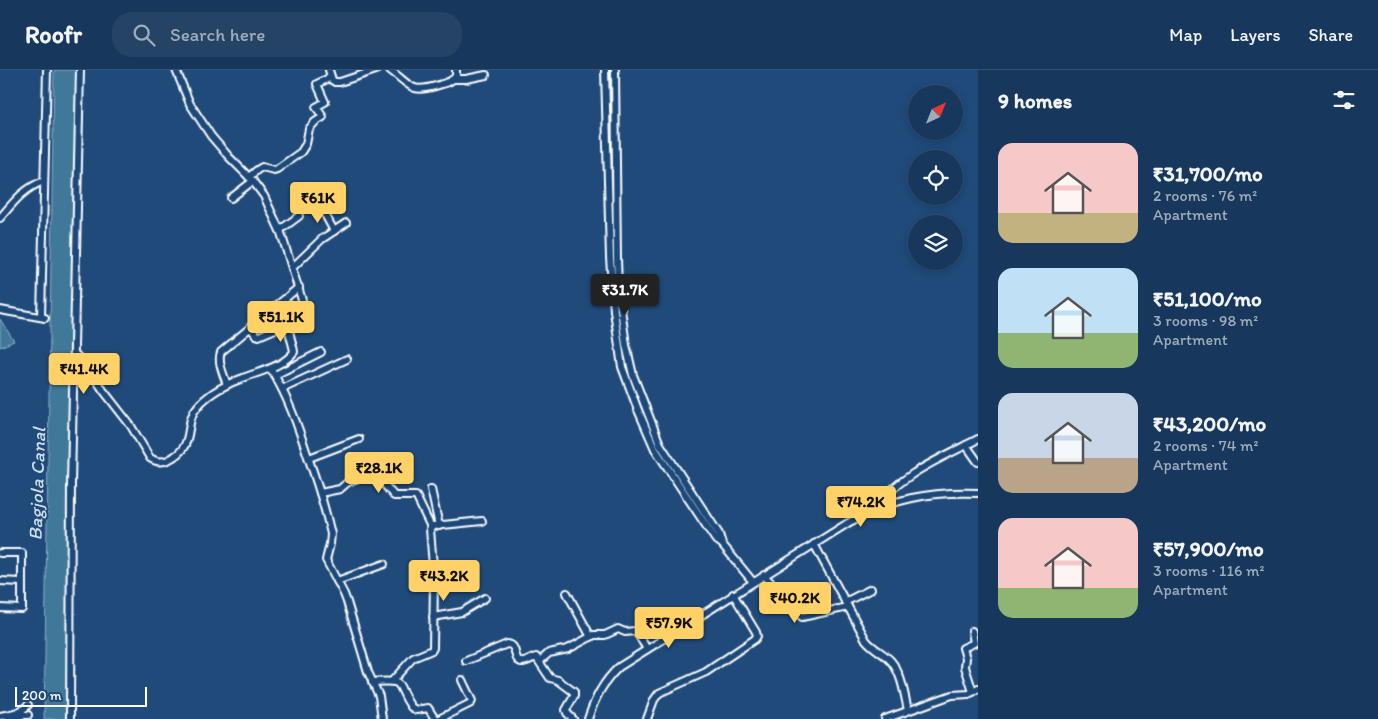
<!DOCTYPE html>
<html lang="en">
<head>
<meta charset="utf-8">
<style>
	:root { --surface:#17385c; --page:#244365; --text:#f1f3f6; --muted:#9eacbb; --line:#365272; --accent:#ffd166 }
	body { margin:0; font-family:Itim,sans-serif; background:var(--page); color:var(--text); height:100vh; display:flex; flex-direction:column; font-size:19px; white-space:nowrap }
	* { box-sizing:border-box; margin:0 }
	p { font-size:16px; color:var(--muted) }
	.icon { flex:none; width:28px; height:28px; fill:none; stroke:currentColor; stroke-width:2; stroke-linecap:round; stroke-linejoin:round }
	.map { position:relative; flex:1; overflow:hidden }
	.details { display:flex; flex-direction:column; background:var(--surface); width:400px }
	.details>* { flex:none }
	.needle { width:32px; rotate:43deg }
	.tools { position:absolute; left:908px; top:15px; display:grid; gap:10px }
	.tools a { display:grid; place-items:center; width:55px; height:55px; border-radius:50%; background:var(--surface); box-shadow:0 2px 8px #0003,0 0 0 1px var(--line); font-size:25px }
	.scale { position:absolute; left:15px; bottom:12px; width:132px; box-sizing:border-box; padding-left:5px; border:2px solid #fff; border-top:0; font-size:14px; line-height:18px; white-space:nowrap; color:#fff; -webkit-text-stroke:4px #1f4a7a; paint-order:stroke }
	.price { position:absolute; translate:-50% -42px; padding:0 11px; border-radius:5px; background:var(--accent); color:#111; font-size:16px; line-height:32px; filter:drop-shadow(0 1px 2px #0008) }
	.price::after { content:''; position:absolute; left:50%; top:30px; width:15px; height:11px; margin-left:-8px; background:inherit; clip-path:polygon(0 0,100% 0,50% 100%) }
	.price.active { background:#222; color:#fff }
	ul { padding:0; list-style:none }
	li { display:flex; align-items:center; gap:15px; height:125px; padding:0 20px }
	li span { display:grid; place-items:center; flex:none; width:140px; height:100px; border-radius:15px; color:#555 }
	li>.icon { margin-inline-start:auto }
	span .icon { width:60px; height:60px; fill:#fffc; stroke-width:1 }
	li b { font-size:21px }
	h2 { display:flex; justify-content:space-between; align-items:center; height:60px; padding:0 20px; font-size:21px }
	header { display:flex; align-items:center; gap:30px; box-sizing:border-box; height:70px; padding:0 25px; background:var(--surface); border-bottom:1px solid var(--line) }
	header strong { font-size:24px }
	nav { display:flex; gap:28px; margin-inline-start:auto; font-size:18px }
	.search { width:350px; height:45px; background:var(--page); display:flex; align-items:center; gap:12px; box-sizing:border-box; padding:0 18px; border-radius:20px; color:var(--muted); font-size:19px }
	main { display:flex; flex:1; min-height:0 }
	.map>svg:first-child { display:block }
	.water { fill:#40789a; stroke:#8caec2 }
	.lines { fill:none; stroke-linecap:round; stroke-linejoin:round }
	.minor-casing { stroke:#fff; stroke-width:10 }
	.minor { stroke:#1f4a7a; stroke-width:6 }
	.labels { text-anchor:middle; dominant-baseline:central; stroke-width:4; stroke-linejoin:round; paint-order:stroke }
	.water-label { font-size:19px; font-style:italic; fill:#cfdde6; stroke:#1f4a7a }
</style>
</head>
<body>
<header>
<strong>Roofr</strong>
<div class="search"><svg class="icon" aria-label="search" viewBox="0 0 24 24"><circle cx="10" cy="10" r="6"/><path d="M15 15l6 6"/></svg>Search here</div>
<nav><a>Map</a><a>Layers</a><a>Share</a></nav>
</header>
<main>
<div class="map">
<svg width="978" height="649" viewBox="0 0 978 649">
	<rect width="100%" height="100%" fill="#1f4a7a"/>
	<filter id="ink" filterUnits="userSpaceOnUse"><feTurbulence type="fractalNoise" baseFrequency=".02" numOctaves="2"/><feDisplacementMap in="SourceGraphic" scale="10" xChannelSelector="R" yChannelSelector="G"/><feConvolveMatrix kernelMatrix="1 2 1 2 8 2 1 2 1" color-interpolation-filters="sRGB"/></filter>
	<g filter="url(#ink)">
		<g class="water">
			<polygon points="54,0 80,0 70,649 44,649"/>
			<polygon points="0,249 14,271 0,277"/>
		</g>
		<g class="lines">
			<defs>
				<g id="minor">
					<polyline points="329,0 332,10 335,12 340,12 376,0"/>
					<path d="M390,0C412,16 410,24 439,15C445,13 452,12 456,6V0"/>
					<polyline points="605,0 610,188 614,241 622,297 638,340 655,379 715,469 722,474 753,512"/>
					<polyline points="615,0 617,188 618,217 626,275 633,305 660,374 719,464 722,474"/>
					<polyline points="455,9 466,9 486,5"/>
					<polyline points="249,107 257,100 262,97 274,100 277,99 301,82 306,74 309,59 315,52 323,47 316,37 325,32 317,14 331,7"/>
					<polyline points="231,128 253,111"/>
					<polyline points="321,137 334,161"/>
					<path d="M0,148C13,133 24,118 44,111"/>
					<polyline points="280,160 299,146"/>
					<polyline points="293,197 322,169 346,153"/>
					<polyline points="0,240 45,248"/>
					<polyline points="41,247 47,0"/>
					<polyline points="250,257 256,265 259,266 289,253"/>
					<path d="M74,283L91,301L103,320L131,356L150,388C156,392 161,393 168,390C198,376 182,353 198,336C209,323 228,313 243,308C261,301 282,297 294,282C293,272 286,260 290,250C293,242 301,239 302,230L281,163L264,126L252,110L229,87L211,66L190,34L176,0"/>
					<path d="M271,299C288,327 298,356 308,387C317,412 325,438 331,464L330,474L326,490L344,524L347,532L368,602L379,626L382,649"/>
					<polyline points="275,305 321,282"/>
					<path d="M227,315C224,305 217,292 221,282L299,217"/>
					<polyline points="282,319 347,289"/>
					<polyline points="966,375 978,392"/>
					<polyline points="309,388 359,369"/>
					<polyline points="431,419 439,456"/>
					<polyline points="320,423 340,419 348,412 363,406 380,409 394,426 416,426 431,457"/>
					<path d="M876,438C896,406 946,386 978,369"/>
					<path d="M814,474L866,570C873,579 884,583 891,591C902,604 904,624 908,640"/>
					<polyline points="0,483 22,483 22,539 0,538"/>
					<polyline points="764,505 802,547 848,537"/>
					<polyline points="0,511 21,512"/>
					<polyline points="337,511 384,494"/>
					<polyline points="567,523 591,567"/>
					<polyline points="845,532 871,519"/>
					<polyline points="433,547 462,542 485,528"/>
					<polyline points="972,561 974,573 963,578 966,588 965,597 973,622"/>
					<path d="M466,591L507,574C519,575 512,589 521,592C525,593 532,588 536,587L550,608L558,610L574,622V626L566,640L567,643L573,649"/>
					<polyline points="540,591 549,583 568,579 594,565 605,565 618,559 625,562 635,561 637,563 647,579"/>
					<polyline points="392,611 413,588 432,580 433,578 434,509 430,459 433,456 482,451"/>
					<path d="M372,612C408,610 394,612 411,637L416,640L428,638L435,649"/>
					<path d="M0,646C10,644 21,643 28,635"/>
					<polyline points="9,649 23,645 28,645"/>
					<polyline points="70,649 71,414 80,0"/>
					<polyline points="435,649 439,649 471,633 472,631 462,610"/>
					<path d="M588,649C595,628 603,612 619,597L848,453C890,429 930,421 978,423"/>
					<polyline points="647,649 654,630 659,623 706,602 755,569 757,566 756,562 733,524"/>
					<polyline points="885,649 952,625 969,624 978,619"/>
				</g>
			</defs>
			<use href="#minor" class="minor-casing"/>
			<use href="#minor" class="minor"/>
		</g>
	</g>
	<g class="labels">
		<g class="water-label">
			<text transform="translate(37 414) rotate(-88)">Bagjola Canal</text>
		</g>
	</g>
</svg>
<div class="tools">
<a><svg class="needle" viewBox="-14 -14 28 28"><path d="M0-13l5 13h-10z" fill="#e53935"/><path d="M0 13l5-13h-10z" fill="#9eacbb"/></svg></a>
<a><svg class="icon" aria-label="locate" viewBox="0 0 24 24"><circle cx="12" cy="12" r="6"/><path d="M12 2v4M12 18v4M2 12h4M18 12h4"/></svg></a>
<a><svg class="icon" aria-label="layers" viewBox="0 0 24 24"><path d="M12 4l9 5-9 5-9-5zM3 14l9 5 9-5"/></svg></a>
</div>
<div class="scale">200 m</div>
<b class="price" style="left:318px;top:154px">₹61K</b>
<b class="price active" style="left:625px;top:246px">₹31.7K</b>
<b class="price" style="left:281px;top:273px">₹51.1K</b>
<b class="price" style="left:84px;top:325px">₹41.4K</b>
<b class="price" style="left:379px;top:424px">₹28.1K</b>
<b class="price" style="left:861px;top:458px">₹74.2K</b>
<b class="price" style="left:444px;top:532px">₹43.2K</b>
<b class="price" style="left:795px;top:554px">₹40.2K</b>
<b class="price" style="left:669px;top:579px">₹57.9K</b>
</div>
<section class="details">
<h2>9 homes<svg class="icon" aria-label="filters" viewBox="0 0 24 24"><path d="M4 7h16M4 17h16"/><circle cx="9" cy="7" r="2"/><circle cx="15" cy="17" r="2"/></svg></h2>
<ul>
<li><span style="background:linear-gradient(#f6c9c9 70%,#c2b280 0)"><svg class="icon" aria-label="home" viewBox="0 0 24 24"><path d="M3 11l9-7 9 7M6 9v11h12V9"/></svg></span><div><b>₹31,700/mo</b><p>2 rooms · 76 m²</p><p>Apartment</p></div></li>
<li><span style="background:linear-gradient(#bfe0f5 65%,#8fb573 0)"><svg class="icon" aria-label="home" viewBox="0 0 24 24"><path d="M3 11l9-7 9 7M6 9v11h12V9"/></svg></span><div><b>₹51,100/mo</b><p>3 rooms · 98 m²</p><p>Apartment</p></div></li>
<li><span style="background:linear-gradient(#c9d6e8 65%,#b9a48a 0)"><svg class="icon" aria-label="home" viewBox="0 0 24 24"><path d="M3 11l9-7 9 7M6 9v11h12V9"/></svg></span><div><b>₹43,200/mo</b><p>2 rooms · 74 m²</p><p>Apartment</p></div></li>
<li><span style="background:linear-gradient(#f6c9c9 70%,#8fb573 0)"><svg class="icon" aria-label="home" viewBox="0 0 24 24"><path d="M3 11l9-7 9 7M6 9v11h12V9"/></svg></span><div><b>₹57,900/mo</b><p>3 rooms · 116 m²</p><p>Apartment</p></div></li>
</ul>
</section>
</main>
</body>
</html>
